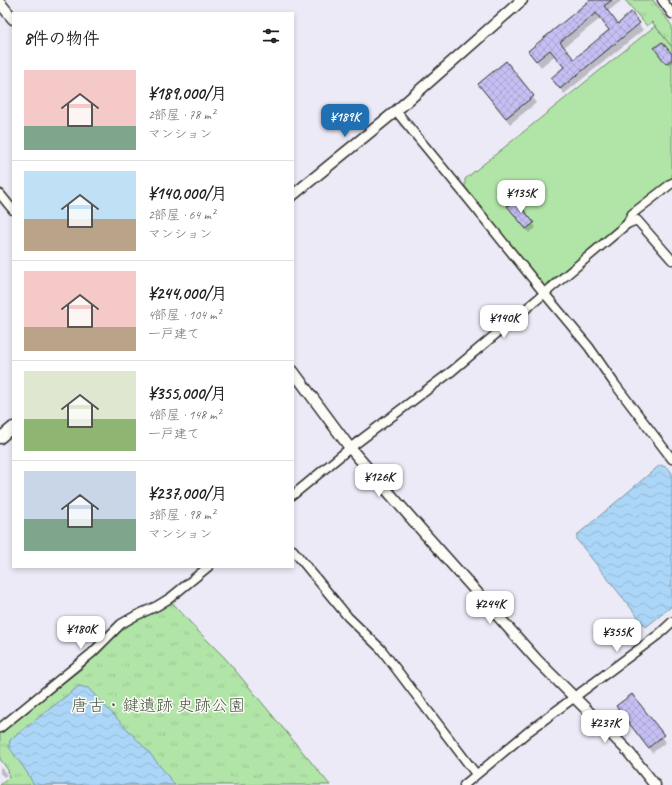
<!DOCTYPE html>
<html lang="ja">
<head>
<meta charset="utf-8">
<style>
	:root { --surface:#fff; --page:#f6f6f6; --text:#202124; --muted:#757577; --line:#e0e0e0; --accent:#1f6fb2 }
	body { margin:0; font-family:Caveat,"Klee One",sans-serif; background:var(--page); color:var(--text); height:100vh; display:flex; flex-direction:column; font-size:15px; white-space:nowrap }
	* { box-sizing:border-box; margin:0 }
	p { font-size:13px; color:var(--muted) }
	.icon { flex:none; width:22px; height:22px; fill:none; stroke:currentColor; stroke-width:2; stroke-linecap:round; stroke-linejoin:round }
	.map { position:relative; flex:1; overflow:hidden }
	.details { position:absolute; left:12px; top:12px; width:282px; height:556px; display:flex; flex-direction:column; background:var(--surface); border-radius:0px; box-shadow:0 2px 6px #0003 }
	.details>* { flex:none }
	.price { position:absolute; translate:-50% -34px; padding:0 9px; border-radius:8px; background:#fff; color:#222; font-size:13px; line-height:26px; filter:drop-shadow(0 1px 2px #0008) }
	.price::after { content:''; position:absolute; left:50%; top:24px; width:12px; height:9px; margin-left:-6px; background:inherit; clip-path:polygon(0 0,100% 0,50% 100%) }
	.price.selected { background:var(--accent); color:#fff }
	ul { padding:0; list-style:none }
	li { display:flex; align-items:center; gap:12px; height:100px; padding:0 12px }
	li+li { border-top:1px solid var(--line) }
	li span { display:grid; place-items:center; flex:none; width:112px; height:80px; border-radius:0px; color:#555 }
	li>.icon { margin-inline-start:auto }
	span .icon { width:48px; height:48px; fill:#fffc; stroke-width:1 }
	li b { font-size:17px }
	h2 { display:flex; justify-content:space-between; align-items:center; height:48px; padding:0 12px; font-size:17px }
	.map>svg:first-child { display:block }
	.grass { fill:#b1e5a7; stroke:#6e8869 }
	.park { fill:url(#park-tufts); stroke:#6e8869 }
	.water { fill:url(#water-waves); stroke:#7892a5 }
	.shadow { fill:#0003; fill-rule:evenodd }
	.building { fill:url(#building-cross-hatch); stroke:#2b2b2b; fill-rule:evenodd }
	.lines { fill:none; stroke-linecap:round; stroke-linejoin:round }
	.minor-casing { stroke:#2b2b2b; stroke-width:11 }
	.tertiary-casing { stroke:#2b2b2b; stroke-width:13 }
	.minor { stroke:#fdfcf7; stroke-width:8 }
	.tertiary { stroke:#fdfcf7; stroke-width:10 }
	.labels { text-anchor:middle; dominant-baseline:central; stroke-width:3; stroke-linejoin:round; paint-order:stroke }
	.park-label { font-size:17px; fill:#4c5a4a; stroke:#fdfcf7 }
</style>
</head>
<body>
<div class="map">
<svg width="672" height="785" viewBox="0 0 672 785">
	<defs>
		<pattern id="park-tufts" width="24" height="20" patternUnits="userSpaceOnUse"><rect width="24" height="20" fill="#b1e5a7"/><path d="M3 7l-1-3M5 7V3M7 7l1-3M15 17l-1-3M17 17v-4M19 17l1-3" fill="none" stroke="#98c590"/></pattern>
		<pattern id="water-waves" width="16" height="10" patternUnits="userSpaceOnUse"><rect width="16" height="10" fill="#acd6f7"/><path d="M0 5q4-4 8 0t8 0" fill="none" stroke="#94b8d4"/></pattern>
		<pattern id="building-cross-hatch" width="8" height="8" patternUnits="userSpaceOnUse"><rect width="8" height="8" fill="#c5c0f3"/><path d="M0 0l8 8M0 8l8-8" fill="none" stroke="#a9a5d0"/></pattern>
	</defs>
	<rect width="100%" height="100%" fill="#eceaf6"/>
	<filter id="ink" filterUnits="userSpaceOnUse"><feTurbulence type="fractalNoise" baseFrequency=".025" numOctaves="2"/><feDisplacementMap in="SourceGraphic" scale="8" xChannelSelector="R" yChannelSelector="G"/><feConvolveMatrix kernelMatrix="1 2 1 2 8 2 1 2 1" color-interpolation-filters="sRGB"/></filter>
	<g filter="url(#ink)">
		<polygon class="grass" points="655,26 672,47 672,180 626,222 544,286 465,187 465,179"/>
		<g class="park">
			<polygon points="625,0 653,0 672,26 672,47 652,22 647,26"/>
			<polygon points="171,601 197,630 225,658 330,785 0,785 9,778 8,770 0,759 0,733 85,666 123,626"/>
		</g>
		<g class="water">
			<polygon points="660,465 668,468 672,473 672,606 646,627 577,540 577,535"/>
			<polygon points="79,686 88,688 148,751 175,785 34,785 26,771 9,747 10,740"/>
		</g>
		<g class="shadow">
			<path d="M592,0H620L621,1L607,12L618,25L631,14L643,30L564,94L552,78L564,68L554,56L541,67L533,57ZM600,19L610,31L573,61L563,48Z"/>
			<polygon points="656,51 672,56 672,63 669,66"/>
			<polygon points="479,84 533,97 536,103 510,124"/>
			<polygon points="511,211 533,223 536,228 529,233"/>
			<polygon points="631,695 666,742 652,753 617,706"/>
			<polygon points="0,766 7,775 4,777 1,774 0,774"/>
		</g>
		<g class="building">
			<path d="M590,0H612L604,6L618,24L631,12L640,23L560,89L551,78L564,67L550,50L536,61L528,51ZM596,13L609,30L574,59L560,42Z"/>
			<polygon points="662,42 672,54 672,59 666,64 654,48"/>
			<polygon points="506,61 534,96 506,118 478,84"/>
			<polygon points="516,200 534,223 526,229 507,206"/>
			<polygon points="632,694 664,735 648,748 616,706"/>
		</g>
		<g class="lines">
			<defs>
				<g id="minor">
					<polyline points="662,0 672,14"/>
					<polyline points="396,111 470,201 544,293 589,347 614,383 672,459"/>
					<polyline points="0,194 13,210"/>
					<polyline points="627,224 632,214 672,183"/>
					<polyline points="293,495 350,448 452,371 627,224 637,220 672,260"/>
					<polyline points="293,550 348,617 381,649 476,774"/>
					<polyline points="0,728 92,653 121,624 135,616 157,606 170,598 208,567"/>
					<polyline points="464,785 529,731 658,635 672,622"/>
				</g>
				<g id="tertiary">
					<polyline points="0,3 13,19"/>
					<polyline points="293,195 396,111 522,0"/>
					<polyline points="293,371 350,448 425,534 537,660 626,749 655,785"/>
					<polyline points="0,438 13,427"/>
				</g>
			</defs>
			<use href="#minor" class="minor-casing"/>
			<use href="#tertiary" class="tertiary-casing"/>
			<use href="#minor" class="minor"/>
			<use href="#tertiary" class="tertiary"/>
		</g>
	</g>
	<g class="labels">
		<g class="park-label">
			<text x="158" y="705">唐古・鍵遺跡 史跡公園</text>
		</g>
	</g>
</svg>
<b class="price selected" style="left:345px;top:138px">¥189K</b>
<b class="price" style="left:521px;top:214px">¥135K</b>
<b class="price" style="left:504px;top:339px">¥140K</b>
<b class="price" style="left:379px;top:498px">¥126K</b>
<b class="price" style="left:490px;top:625px">¥244K</b>
<b class="price" style="left:81px;top:650px">¥180K</b>
<b class="price" style="left:617px;top:653px">¥355K</b>
<b class="price" style="left:605px;top:744px">¥237K</b>
<section class="details">
<h2>8件の物件<svg class="icon" aria-label="filters" viewBox="0 0 24 24"><path d="M4 7h16M4 17h16"/><circle cx="9" cy="7" r="2"/><circle cx="15" cy="17" r="2"/></svg></h2>
<ul>
<li><span style="background:linear-gradient(#f6c9c9 70%,#7fa58c 0)"><svg class="icon" aria-label="home" viewBox="0 0 24 24"><path d="M3 11l9-7 9 7M6 9v11h12V9"/></svg></span><div><b>¥189,000/月</b><p>2部屋 · 78 m²</p><p>マンション</p></div></li>
<li><span style="background:linear-gradient(#bfe0f5 60%,#b9a48a 0)"><svg class="icon" aria-label="home" viewBox="0 0 24 24"><path d="M3 11l9-7 9 7M6 9v11h12V9"/></svg></span><div><b>¥140,000/月</b><p>2部屋 · 64 m²</p><p>マンション</p></div></li>
<li><span style="background:linear-gradient(#f6c9c9 70%,#b9a48a 0)"><svg class="icon" aria-label="home" viewBox="0 0 24 24"><path d="M3 11l9-7 9 7M6 9v11h12V9"/></svg></span><div><b>¥244,000/月</b><p>4部屋 · 104 m²</p><p>一戸建て</p></div></li>
<li><span style="background:linear-gradient(#dfe7d0 60%,#8fb573 0)"><svg class="icon" aria-label="home" viewBox="0 0 24 24"><path d="M3 11l9-7 9 7M6 9v11h12V9"/></svg></span><div><b>¥355,000/月</b><p>4部屋 · 148 m²</p><p>一戸建て</p></div></li>
<li><span style="background:linear-gradient(#c9d6e8 60%,#7fa58c 0)"><svg class="icon" aria-label="home" viewBox="0 0 24 24"><path d="M3 11l9-7 9 7M6 9v11h12V9"/></svg></span><div><b>¥237,000/月</b><p>3部屋 · 98 m²</p><p>マンション</p></div></li>
</ul>
</section>
</div>
</body>
</html>
